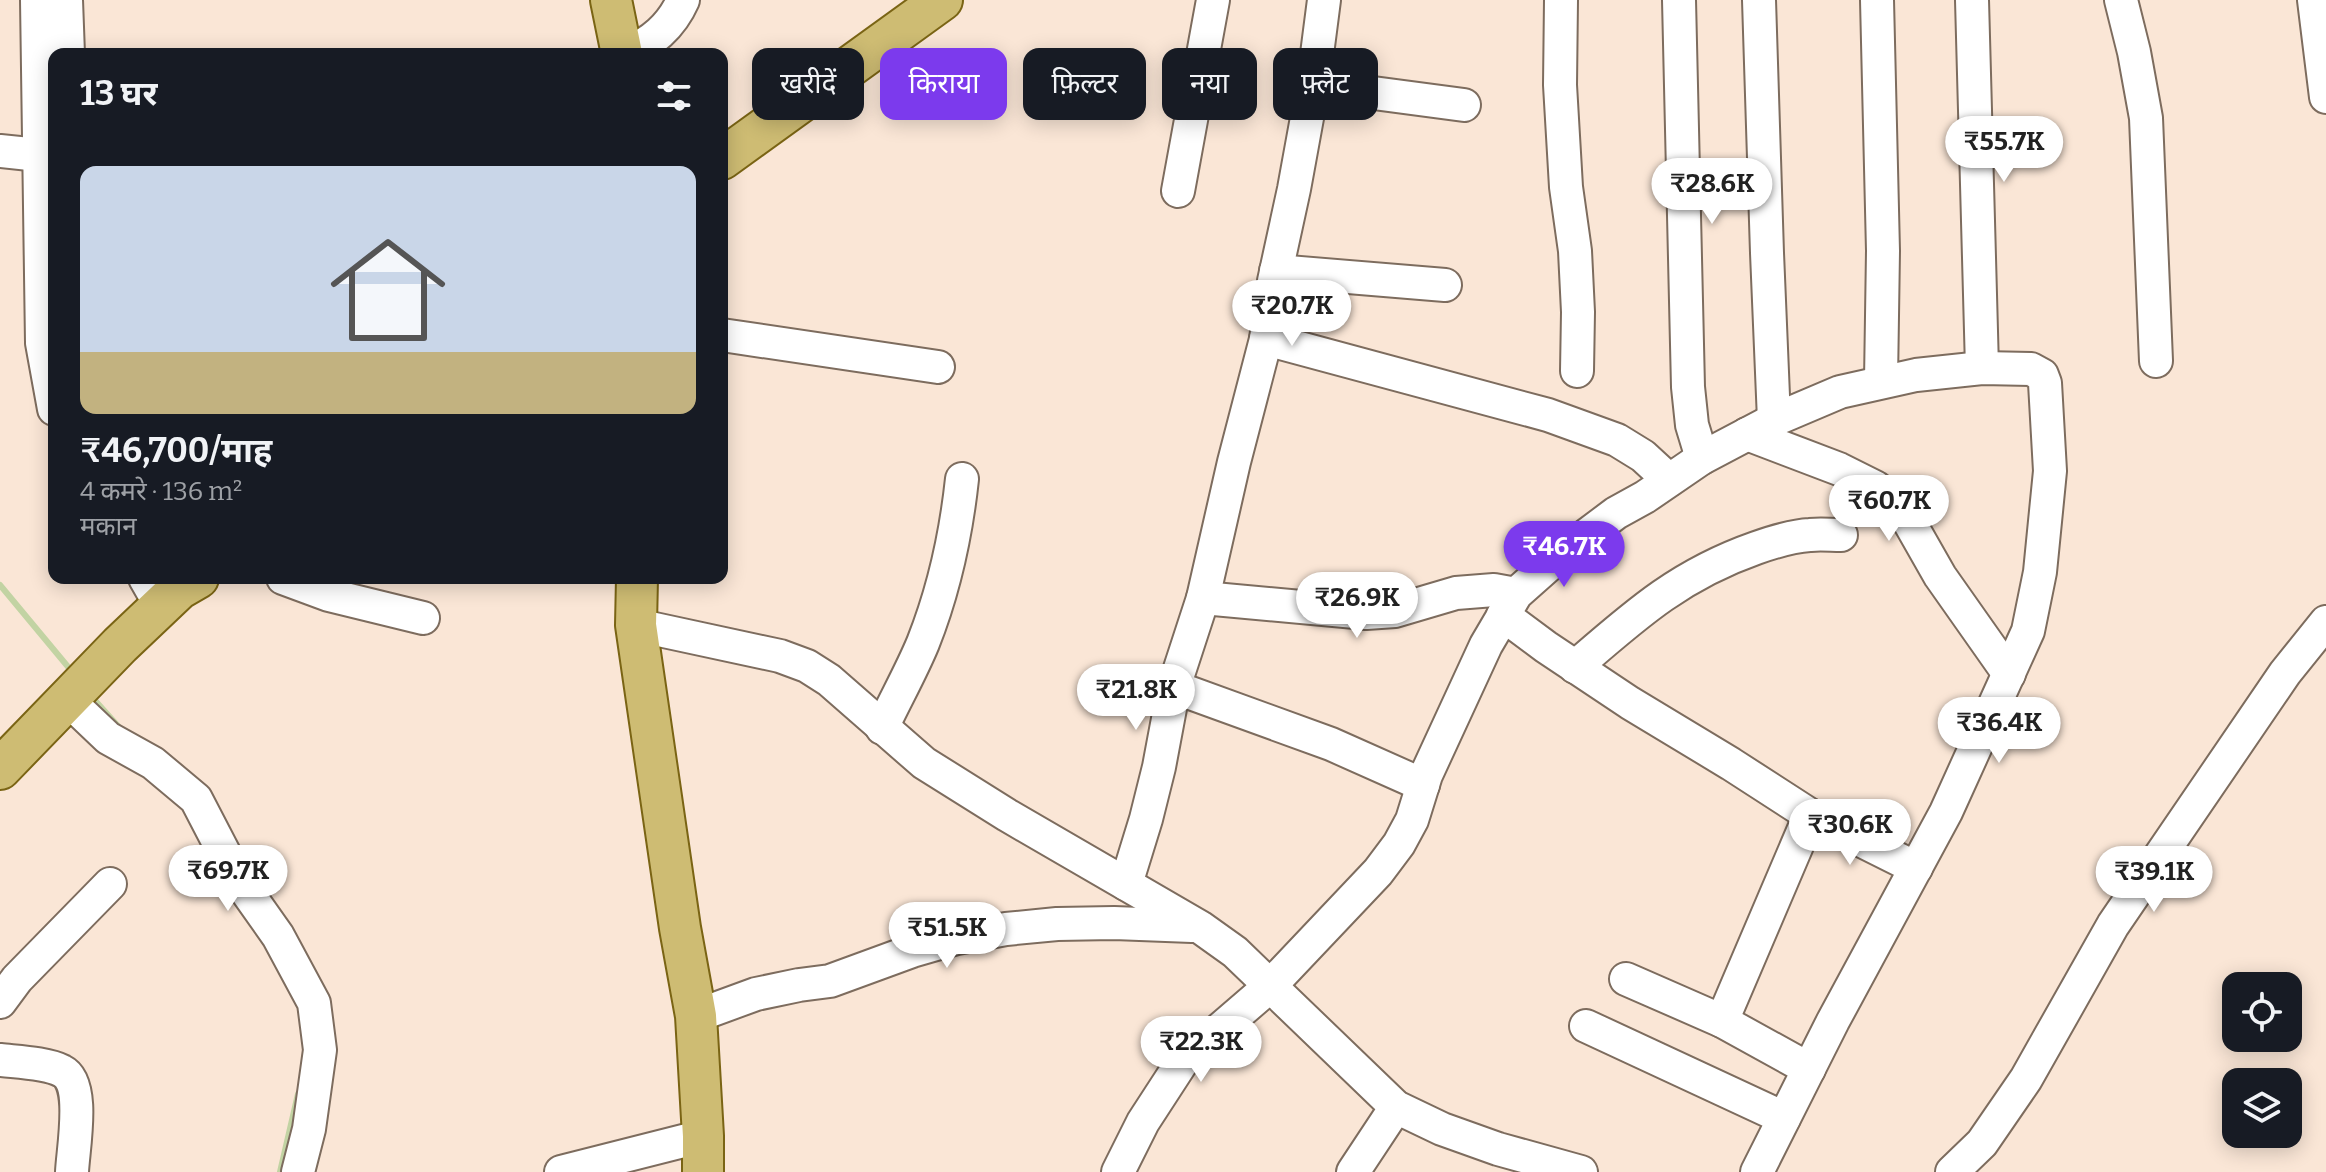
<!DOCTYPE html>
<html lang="hi">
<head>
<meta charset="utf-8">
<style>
	:root { --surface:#171b24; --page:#20242c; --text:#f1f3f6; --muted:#9ea1a6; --line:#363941; --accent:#7c3aed }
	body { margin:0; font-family:Bitter,"Noto Sans Devanagari",serif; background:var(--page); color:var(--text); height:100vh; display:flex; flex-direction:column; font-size:30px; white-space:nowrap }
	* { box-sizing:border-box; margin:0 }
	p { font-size:26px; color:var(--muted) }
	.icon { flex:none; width:44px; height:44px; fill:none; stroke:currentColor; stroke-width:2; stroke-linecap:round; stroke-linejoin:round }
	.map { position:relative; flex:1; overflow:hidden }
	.panel { position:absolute; left:48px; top:48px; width:680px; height:536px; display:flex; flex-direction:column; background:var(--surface); border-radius:16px; box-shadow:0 4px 20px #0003 }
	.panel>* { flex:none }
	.banner { position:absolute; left:752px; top:48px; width:760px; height:72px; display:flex; gap:16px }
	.controls { position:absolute; left:2222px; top:972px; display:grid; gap:16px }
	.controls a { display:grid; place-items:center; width:80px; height:80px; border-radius:16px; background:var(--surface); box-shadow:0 4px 20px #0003; font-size:40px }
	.price { position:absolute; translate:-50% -68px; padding:0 18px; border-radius:28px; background:#fff; color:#222; font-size:26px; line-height:52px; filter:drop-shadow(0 2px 4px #0008) }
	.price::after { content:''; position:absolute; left:50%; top:48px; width:24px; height:18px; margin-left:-12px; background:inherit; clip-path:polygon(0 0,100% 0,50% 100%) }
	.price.current { background:var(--accent); color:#fff }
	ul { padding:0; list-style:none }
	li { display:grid; align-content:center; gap:16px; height:424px; padding:0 32px }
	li+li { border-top:2px solid var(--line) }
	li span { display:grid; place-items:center; height:248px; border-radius:16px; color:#555 }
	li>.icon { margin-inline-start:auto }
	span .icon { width:144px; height:144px; fill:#fffc; stroke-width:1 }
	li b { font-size:34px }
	h2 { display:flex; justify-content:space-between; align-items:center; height:96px; padding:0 32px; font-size:34px }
	.chip { padding:0 28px; border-radius:16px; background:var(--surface); box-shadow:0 4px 20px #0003; font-size:28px; line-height:72px }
	.chip.current { background:var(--accent); color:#fff }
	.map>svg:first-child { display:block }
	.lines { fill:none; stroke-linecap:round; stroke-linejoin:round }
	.stream { stroke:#c2d3a3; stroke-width:6 }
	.minor-casing { stroke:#7d6c5e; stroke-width:36 }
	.major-casing { stroke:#7a6414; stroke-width:44 }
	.minor { stroke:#fff; stroke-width:32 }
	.major { stroke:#cebc73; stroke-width:40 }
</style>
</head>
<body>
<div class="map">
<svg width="2326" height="1172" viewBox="0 0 2326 1172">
	<rect width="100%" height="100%" fill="#fae6d6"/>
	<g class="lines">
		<g class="stream">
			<polyline points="0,585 74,674"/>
			<polyline points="91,696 118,726"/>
			<polyline points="280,1172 298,1094"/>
		</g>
		<defs>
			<g id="minor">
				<polyline points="37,0 42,343 54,409"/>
				<polyline points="66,0 68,54"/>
				<polyline points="1561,0 1560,85 1566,187 1575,251 1578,312 1577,371"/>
				<polyline points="1679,0 1688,387 1692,425 1702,458"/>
				<polyline points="1759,0 1767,253 1774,420"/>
				<polyline points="1877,0 1883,251 1881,381"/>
				<polyline points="1972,0 1982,368"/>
				<polyline points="2121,0 2134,52 2146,118 2156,361"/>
				<polyline points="2314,0 2326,97"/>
				<path d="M626,54C652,42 671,27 683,0"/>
				<polyline points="1313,85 1464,105"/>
				<polyline points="0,151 39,155"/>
				<polyline points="1178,191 1213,0"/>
				<polyline points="1276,271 1445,285"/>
				<polyline points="722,335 938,367"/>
				<polyline points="1266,339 1548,415 1617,440 1643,456 1669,480"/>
				<polyline points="1747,434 1839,469 1875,487 1894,502 1907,518 1940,576 2009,674"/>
				<polyline points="145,578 161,606"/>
				<polyline points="283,578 329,595 423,618"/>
				<polyline points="1203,598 1366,613 1395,611 1456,593 1494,590 1516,594"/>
				<polyline points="1503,615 1546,647 1630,703 1731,764 1810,815 1916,868"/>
				<polyline points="636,625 780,656 807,666 829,680 924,763 1007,815 1200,927 1235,952 1396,1107 1442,1129 1498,1149 1581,1172"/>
				<path d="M1575,667C1635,615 1679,575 1756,548C1773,542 1792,536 1810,535C1820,534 1831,535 1841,535"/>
				<polyline points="1174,687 1331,744 1423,785"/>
				<polyline points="67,699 108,738 153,763 196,799 237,878 278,936 314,1003 320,1050 309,1129 298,1172"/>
				<path d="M882,728C895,700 911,672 923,643C944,590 956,535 962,479"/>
				<polyline points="1126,884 1146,819 1159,767 1174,687 1203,598 1234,462 1266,339 1274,281 1294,189 1313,85 1324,0"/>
				<polyline points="1626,979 1722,1021 1809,1069"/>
				<polyline points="0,1002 17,979 110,884"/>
				<polyline points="696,1016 756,994 799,985 830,981 912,951 957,938 1006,929 1057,924 1114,923 1192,926"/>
				<polyline points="1722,1021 1810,815"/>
				<polyline points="1586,1026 1784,1118"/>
				<path d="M0,1060C17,1062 47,1063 62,1071C86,1083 73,1148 72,1172"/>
				<polyline points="561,1172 703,1136"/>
				<polyline points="1118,1172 1143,1122 1182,1062 1270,986 1378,872 1399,844 1412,820 1426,775 1486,645 1516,594 1560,555 1616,513 1645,497 1702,458 1774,420 1840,392 1916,375 1982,368 2031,369 2042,375 2045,383 2050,471 2040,572 2028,631 1946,812 1833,1021 1757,1172"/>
				<polyline points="1353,1172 1396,1107"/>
				<polyline points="1952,1172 1982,1143 2026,1079 2113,925 2285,673 2326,622"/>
			</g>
			<g id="major">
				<polyline points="611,0 622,54"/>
				<polyline points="722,159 942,0"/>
				<polyline points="637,578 636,625 680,928 696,1016 703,1136 703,1172"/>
				<polyline points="0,769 120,645 179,589 198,578"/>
			</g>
		</defs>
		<use href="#minor" class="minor-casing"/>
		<use href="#major" class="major-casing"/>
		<use href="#minor" class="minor"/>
		<use href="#major" class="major"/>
	</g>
</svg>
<div class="controls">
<a><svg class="icon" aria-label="locate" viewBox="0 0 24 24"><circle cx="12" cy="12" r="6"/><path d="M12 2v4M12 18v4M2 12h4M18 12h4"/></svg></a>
<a><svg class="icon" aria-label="layers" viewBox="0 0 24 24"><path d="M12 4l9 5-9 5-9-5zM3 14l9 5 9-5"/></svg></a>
</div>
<b class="price" style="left:2004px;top:184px">₹55.7K</b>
<b class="price" style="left:1712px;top:226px">₹28.6K</b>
<b class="price" style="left:1292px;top:348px">₹20.7K</b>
<b class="price" style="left:1889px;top:543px">₹60.7K</b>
<b class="price current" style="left:1564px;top:589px">₹46.7K</b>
<b class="price" style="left:1357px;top:640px">₹26.9K</b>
<b class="price" style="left:1136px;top:732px">₹21.8K</b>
<b class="price" style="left:1999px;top:765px">₹36.4K</b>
<b class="price" style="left:1850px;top:867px">₹30.6K</b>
<b class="price" style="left:228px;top:913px">₹69.7K</b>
<b class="price" style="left:2154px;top:914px">₹39.1K</b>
<b class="price" style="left:947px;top:970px">₹51.5K</b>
<b class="price" style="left:1201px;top:1084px">₹22.3K</b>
<div class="banner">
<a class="chip">खरीदें</a>
<a class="chip current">किराया</a>
<a class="chip">फ़िल्टर</a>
<a class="chip">नया</a>
<a class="chip">फ़्लैट</a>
</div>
<section class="panel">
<h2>13 घर<svg class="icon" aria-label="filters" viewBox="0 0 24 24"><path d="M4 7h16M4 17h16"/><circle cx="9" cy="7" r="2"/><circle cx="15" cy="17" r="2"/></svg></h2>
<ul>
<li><span style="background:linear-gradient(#c9d6e8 75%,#c2b280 0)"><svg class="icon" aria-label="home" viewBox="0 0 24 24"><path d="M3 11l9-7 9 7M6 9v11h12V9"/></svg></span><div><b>₹46,700/माह</b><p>4 कमरे · 136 m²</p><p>मकान</p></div></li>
</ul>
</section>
</div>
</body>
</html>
